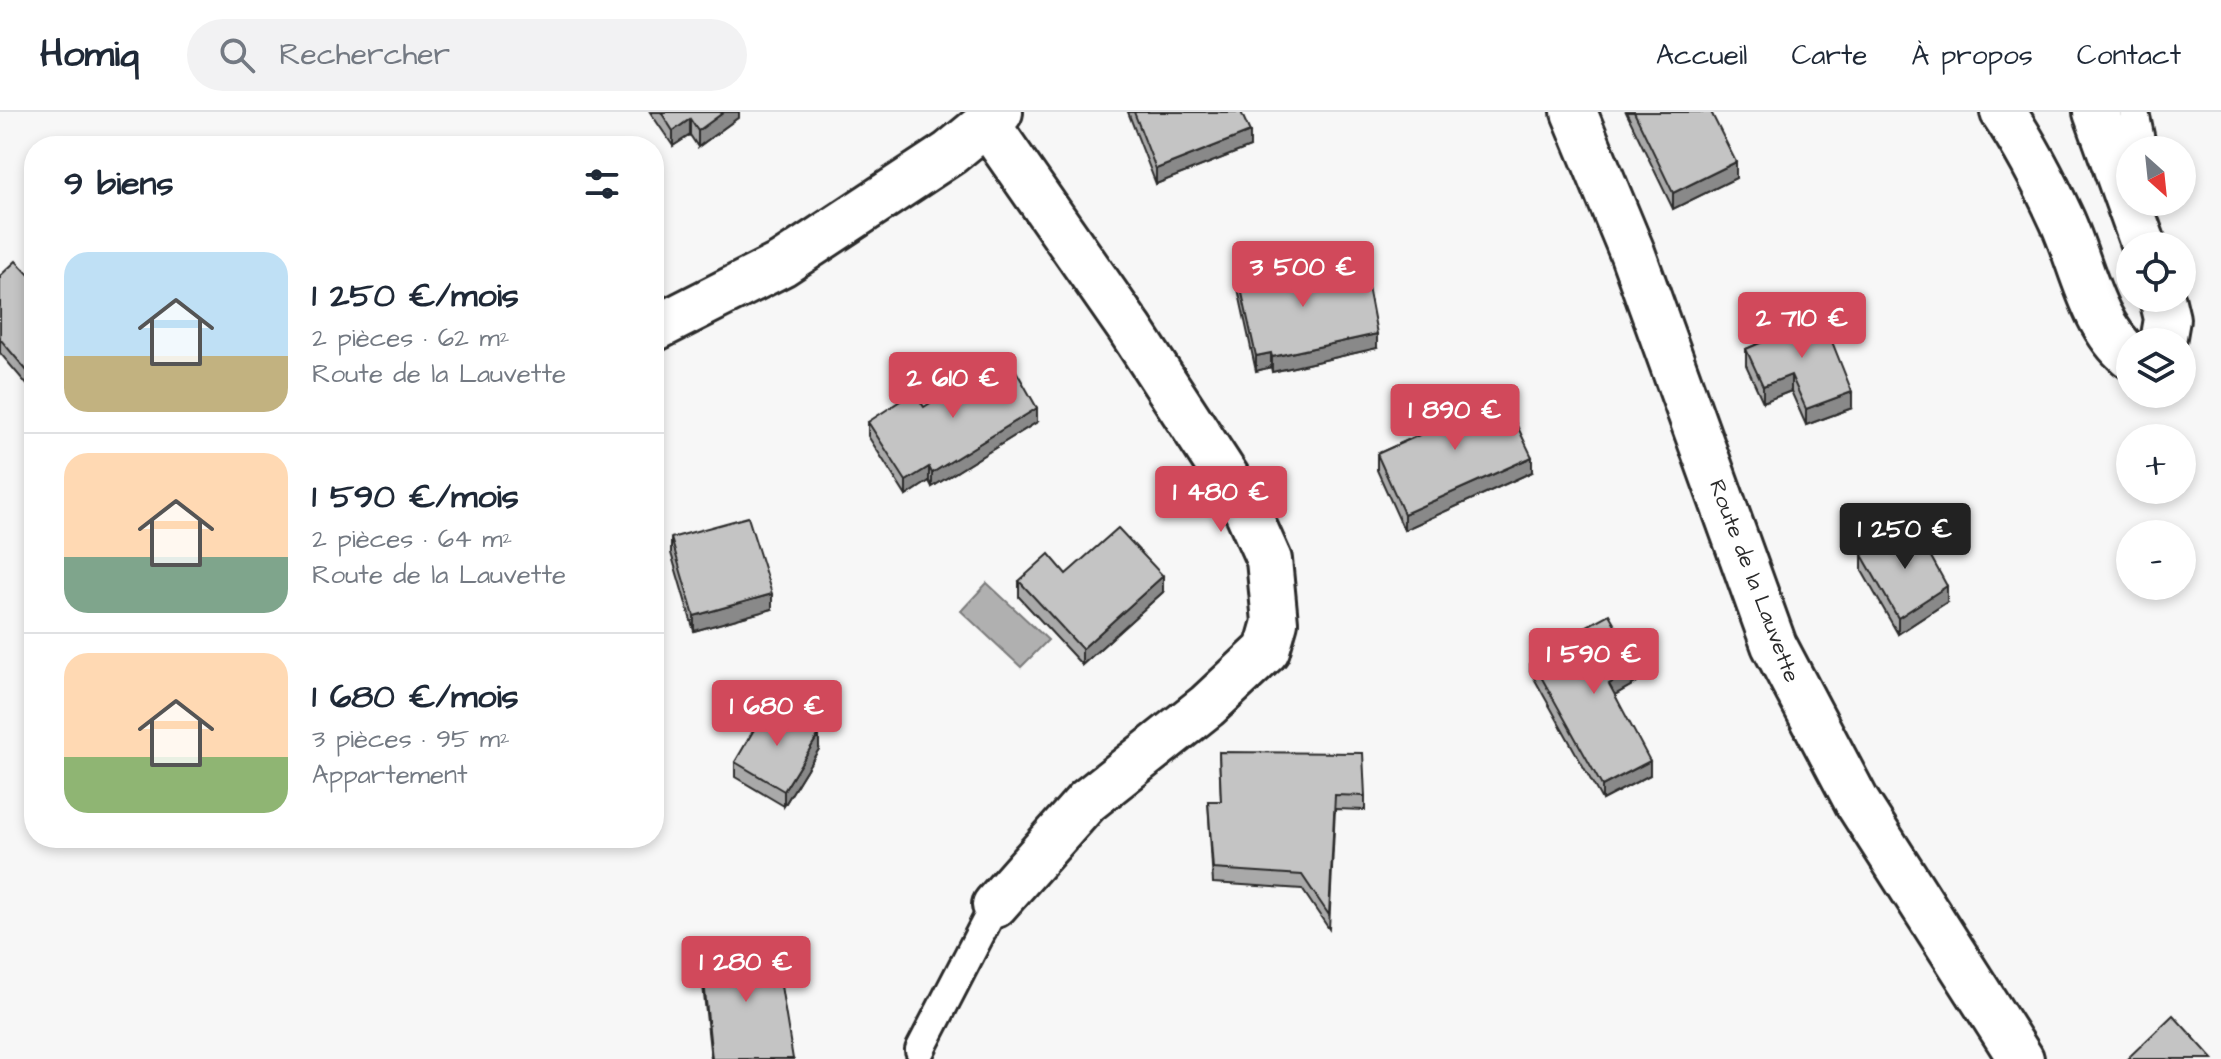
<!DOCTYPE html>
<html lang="fr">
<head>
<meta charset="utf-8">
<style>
	:root { --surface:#fff; --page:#f2f2f3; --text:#1f2937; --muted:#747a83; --line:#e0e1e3; --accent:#d1495b }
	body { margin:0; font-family:"Architects Daughter",sans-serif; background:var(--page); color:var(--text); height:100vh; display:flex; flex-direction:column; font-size:30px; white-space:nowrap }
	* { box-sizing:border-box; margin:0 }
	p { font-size:26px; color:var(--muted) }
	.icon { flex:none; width:44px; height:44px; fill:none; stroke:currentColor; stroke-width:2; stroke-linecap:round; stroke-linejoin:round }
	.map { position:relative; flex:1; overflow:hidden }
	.side { position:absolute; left:24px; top:24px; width:640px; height:712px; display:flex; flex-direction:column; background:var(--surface); border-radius:32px; box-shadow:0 4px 12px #0003 }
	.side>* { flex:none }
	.needle { width:52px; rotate:153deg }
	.tools { position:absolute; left:2116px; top:24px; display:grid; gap:16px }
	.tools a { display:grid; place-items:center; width:80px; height:80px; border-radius:50%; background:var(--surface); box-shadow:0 4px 12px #0003; font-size:40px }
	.price { position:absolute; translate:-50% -68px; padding:0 18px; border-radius:8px; background:var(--accent); color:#fff; font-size:26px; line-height:52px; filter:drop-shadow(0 2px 4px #0008) }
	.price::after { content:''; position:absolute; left:50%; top:48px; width:24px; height:18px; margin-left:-12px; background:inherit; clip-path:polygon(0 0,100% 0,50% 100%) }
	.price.selected { background:#222; color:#fff }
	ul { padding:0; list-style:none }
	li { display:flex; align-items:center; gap:24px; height:200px; padding:0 40px }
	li+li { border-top:2px solid var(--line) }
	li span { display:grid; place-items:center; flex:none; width:224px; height:160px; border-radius:24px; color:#555 }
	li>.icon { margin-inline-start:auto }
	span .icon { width:96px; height:96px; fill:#fffc; stroke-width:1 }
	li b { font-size:34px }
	h2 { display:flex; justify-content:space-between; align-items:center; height:96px; padding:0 40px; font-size:34px }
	header { display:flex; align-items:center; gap:48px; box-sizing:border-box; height:112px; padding:0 40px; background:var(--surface); border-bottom:2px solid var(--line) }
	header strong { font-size:38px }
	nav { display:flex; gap:44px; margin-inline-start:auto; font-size:28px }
	.search { width:560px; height:72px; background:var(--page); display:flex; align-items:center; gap:20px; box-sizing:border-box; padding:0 28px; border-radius:44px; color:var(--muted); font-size:30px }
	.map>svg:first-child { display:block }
	.water { fill:#b0b0b0; stroke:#7b7b7b; stroke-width:2 }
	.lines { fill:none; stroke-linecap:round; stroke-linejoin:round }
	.service-casing { stroke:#2b2b2b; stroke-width:34 }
	.minor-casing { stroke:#2b2b2b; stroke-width:50 }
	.tertiary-casing { stroke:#2b2b2b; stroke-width:50 }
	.service { stroke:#fff; stroke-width:28 }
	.minor { stroke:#fff; stroke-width:44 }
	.tertiary { stroke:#fff; stroke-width:44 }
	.wall { fill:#a9a9a9; stroke:#2b2b2b; stroke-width:2 }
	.shaded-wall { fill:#898989; stroke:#2b2b2b; stroke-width:2 }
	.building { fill:#c4c4c4; stroke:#2b2b2b; stroke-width:2 }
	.labels { text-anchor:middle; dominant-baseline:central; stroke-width:8; stroke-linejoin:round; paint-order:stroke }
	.street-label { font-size:22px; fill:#2b2b2b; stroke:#fff }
</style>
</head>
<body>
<header>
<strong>Homiq</strong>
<div class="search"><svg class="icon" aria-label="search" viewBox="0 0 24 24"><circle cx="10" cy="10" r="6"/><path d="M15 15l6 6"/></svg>Rechercher</div>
<nav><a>Accueil</a><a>Carte</a><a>À propos</a><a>Contact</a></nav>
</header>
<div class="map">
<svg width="2221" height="947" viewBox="0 0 2221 947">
	<rect width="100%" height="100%" fill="#f7f7f7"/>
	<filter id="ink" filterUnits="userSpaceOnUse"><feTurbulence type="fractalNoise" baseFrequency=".0125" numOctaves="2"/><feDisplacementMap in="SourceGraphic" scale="16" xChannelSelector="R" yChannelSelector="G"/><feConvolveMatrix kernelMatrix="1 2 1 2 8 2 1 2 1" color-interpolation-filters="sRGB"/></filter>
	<g filter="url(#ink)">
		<polygon class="water" points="987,471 1048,528 1021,555 961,499"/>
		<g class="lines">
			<defs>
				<g id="service">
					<polyline points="2134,0 2142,38"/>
					<polyline points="920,938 995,793"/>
				</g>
				<g id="minor">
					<polyline points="988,13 1130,217 1244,392 1269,448 1275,510 1267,538 1207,594 1087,689 995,793"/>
					<polyline points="654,217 782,152 950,41 1000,0"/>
				</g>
				<g id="tertiary">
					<polyline points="1574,0 1632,140 1774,533 1857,690 2021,947"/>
					<path d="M2003,0C2026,34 2045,71 2062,108C2082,152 2092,213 2130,244"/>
					<polyline points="2096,0 2144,134"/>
					<polyline points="2162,186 2167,207 2163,230"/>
				</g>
			</defs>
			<use href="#service" class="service-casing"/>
			<use href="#minor" class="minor-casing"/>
			<use href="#tertiary" class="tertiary-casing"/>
			<use href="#service" class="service"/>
			<use href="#minor" class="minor"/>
			<use href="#tertiary" class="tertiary"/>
		</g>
		<g class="wall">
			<polygon points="650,0 739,0 739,5 698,35 690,23 673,34"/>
			<polygon points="1128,0 1241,0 1250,35 1156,72"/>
			<polygon points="1626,0 1711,0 1736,66 1673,97"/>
			<polygon points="1238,163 1327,175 1377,236 1272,260 1271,255 1256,259 1238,177"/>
			<polygon points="0,164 34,168 28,274 0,241"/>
			<polygon points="1770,217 1852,296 1806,313 1791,279 1763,290 1746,253 1746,237 1770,227"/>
			<polygon points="924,295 1037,310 932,375 929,369 906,384 868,324 868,310"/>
			<polygon points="1439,302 1532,360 1404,418 1377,358 1377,342 1439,314"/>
			<polygon points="671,426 772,497 694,519 671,441"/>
			<polygon points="1862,443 1947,490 1898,522 1862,459"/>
			<polygon points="1066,462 1163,480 1082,553 1019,485 1019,469"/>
			<polygon points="1530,545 1639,569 1615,583 1650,663 1602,688 1530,559"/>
			<polygon points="819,637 784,694 735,665 735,650"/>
			<polygon points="1219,640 1365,684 1365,698 1335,697 1329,817 1302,777 1213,771 1208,689 1221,689"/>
			<polygon points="701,840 793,947 711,947 701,855"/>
		</g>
		<g class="shaded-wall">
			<polygon points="724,0 739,0 739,5 698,35 698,19"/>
			<polygon points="690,7 690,23 673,34 673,19"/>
			<polygon points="1250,20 1250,35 1156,72 1156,57"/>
			<polygon points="1736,50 1736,66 1673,97 1673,81"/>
			<polygon points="1377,222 1377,236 1272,260 1272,245"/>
			<polygon points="1271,241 1271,255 1256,259 1256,244"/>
			<polygon points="34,255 34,269 28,274 28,260"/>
			<polygon points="1791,263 1791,279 1763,290 1763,274"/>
			<polygon points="1852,280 1852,296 1806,313 1806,297"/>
			<polygon points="1037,296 1037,310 932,375 932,361"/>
			<polygon points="1532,345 1532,360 1404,418 1404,402"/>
			<polygon points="929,355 929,369 906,384 906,369"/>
			<polygon points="1163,464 1163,480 1082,553 1082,537"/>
			<polygon points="1947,474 1947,490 1898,522 1898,506"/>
			<polygon points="772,482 772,497 694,519 694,504"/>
			<polygon points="1639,555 1639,569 1609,586 1609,572"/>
			<polygon points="819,622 819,637 784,694 784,679"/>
			<polygon points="1650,649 1650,663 1602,688 1602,674"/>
		</g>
		<g class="building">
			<polygon points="661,0 724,0 698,19 690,7 673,19"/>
			<polygon points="1134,0 1241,0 1250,20 1156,57"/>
			<polygon points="1634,0 1711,0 1736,50 1673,81"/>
			<polygon points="1321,144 1327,175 1367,169 1377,222 1272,245 1271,241 1256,244 1238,163"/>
			<polygon points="16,149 34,168 34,255 28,260 0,227 0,164"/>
			<polygon points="1819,197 1852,280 1806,297 1791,263 1763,274 1746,237 1774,225 1770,217"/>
			<polygon points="1007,243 1037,296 932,361 929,355 906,369 868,310 914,280 924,295"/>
			<polygon points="1499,276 1532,345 1404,402 1377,342 1444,312 1439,302"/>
			<polygon points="748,405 772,482 694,504 671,426"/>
			<polygon points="1913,412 1947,474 1898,506 1862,443"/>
			<polygon points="1118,416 1163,464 1082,537 1019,469 1049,442 1066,462"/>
			<polygon points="1609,502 1639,555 1609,572 1650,649 1602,674 1530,545"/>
			<polygon points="769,592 819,622 784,679 735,650"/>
			<polygon points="1219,640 1363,641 1365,684 1335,683 1329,803 1302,763 1213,757 1208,689 1221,689"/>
			<polygon points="774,831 793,947 712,947 701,840"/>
			<polygon points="2173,903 2213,947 2127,947"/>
		</g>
	</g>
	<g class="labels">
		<g class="street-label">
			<text transform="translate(1754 469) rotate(69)">Route de la Lauvette</text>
		</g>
	</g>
</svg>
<div class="tools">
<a><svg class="needle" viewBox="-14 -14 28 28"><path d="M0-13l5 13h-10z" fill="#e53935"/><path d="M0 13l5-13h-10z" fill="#747a83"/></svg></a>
<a><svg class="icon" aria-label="locate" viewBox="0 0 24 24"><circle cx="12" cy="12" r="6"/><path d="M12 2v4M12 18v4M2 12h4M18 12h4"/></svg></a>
<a><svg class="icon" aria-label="layers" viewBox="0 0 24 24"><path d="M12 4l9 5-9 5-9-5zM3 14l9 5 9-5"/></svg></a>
<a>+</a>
<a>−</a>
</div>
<b class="price" style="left:1303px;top:197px">3 500 €</b>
<b class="price" style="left:1802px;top:248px">2 710 €</b>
<b class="price" style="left:953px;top:308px">2 610 €</b>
<b class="price" style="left:1455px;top:340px">1 890 €</b>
<b class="price" style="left:1221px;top:422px">1 480 €</b>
<b class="price selected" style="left:1905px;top:459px">1 250 €</b>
<b class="price" style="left:1594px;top:584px">1 590 €</b>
<b class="price" style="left:777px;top:636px">1 680 €</b>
<b class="price" style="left:746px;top:892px">1 280 €</b>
<section class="side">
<h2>9 biens<svg class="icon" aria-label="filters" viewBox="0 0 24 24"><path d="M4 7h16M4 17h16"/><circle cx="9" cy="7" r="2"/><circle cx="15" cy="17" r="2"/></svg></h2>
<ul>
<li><span style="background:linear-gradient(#bfe0f5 65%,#c2b280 0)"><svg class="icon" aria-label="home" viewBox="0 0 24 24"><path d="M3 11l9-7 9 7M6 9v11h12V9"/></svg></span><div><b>1 250 €/mois</b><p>2 pièces · 62 m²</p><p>Route de la Lauvette</p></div></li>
<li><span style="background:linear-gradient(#ffd9b3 65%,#7fa58c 0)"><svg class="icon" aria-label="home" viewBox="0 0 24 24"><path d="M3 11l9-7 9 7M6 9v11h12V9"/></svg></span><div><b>1 590 €/mois</b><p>2 pièces · 64 m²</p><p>Route de la Lauvette</p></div></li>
<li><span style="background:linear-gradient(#ffd9b3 65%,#8fb573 0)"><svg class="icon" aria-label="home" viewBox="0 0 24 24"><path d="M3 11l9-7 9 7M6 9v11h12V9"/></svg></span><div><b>1 680 €/mois</b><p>3 pièces · 95 m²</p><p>Appartement</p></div></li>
</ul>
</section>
</div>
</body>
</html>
